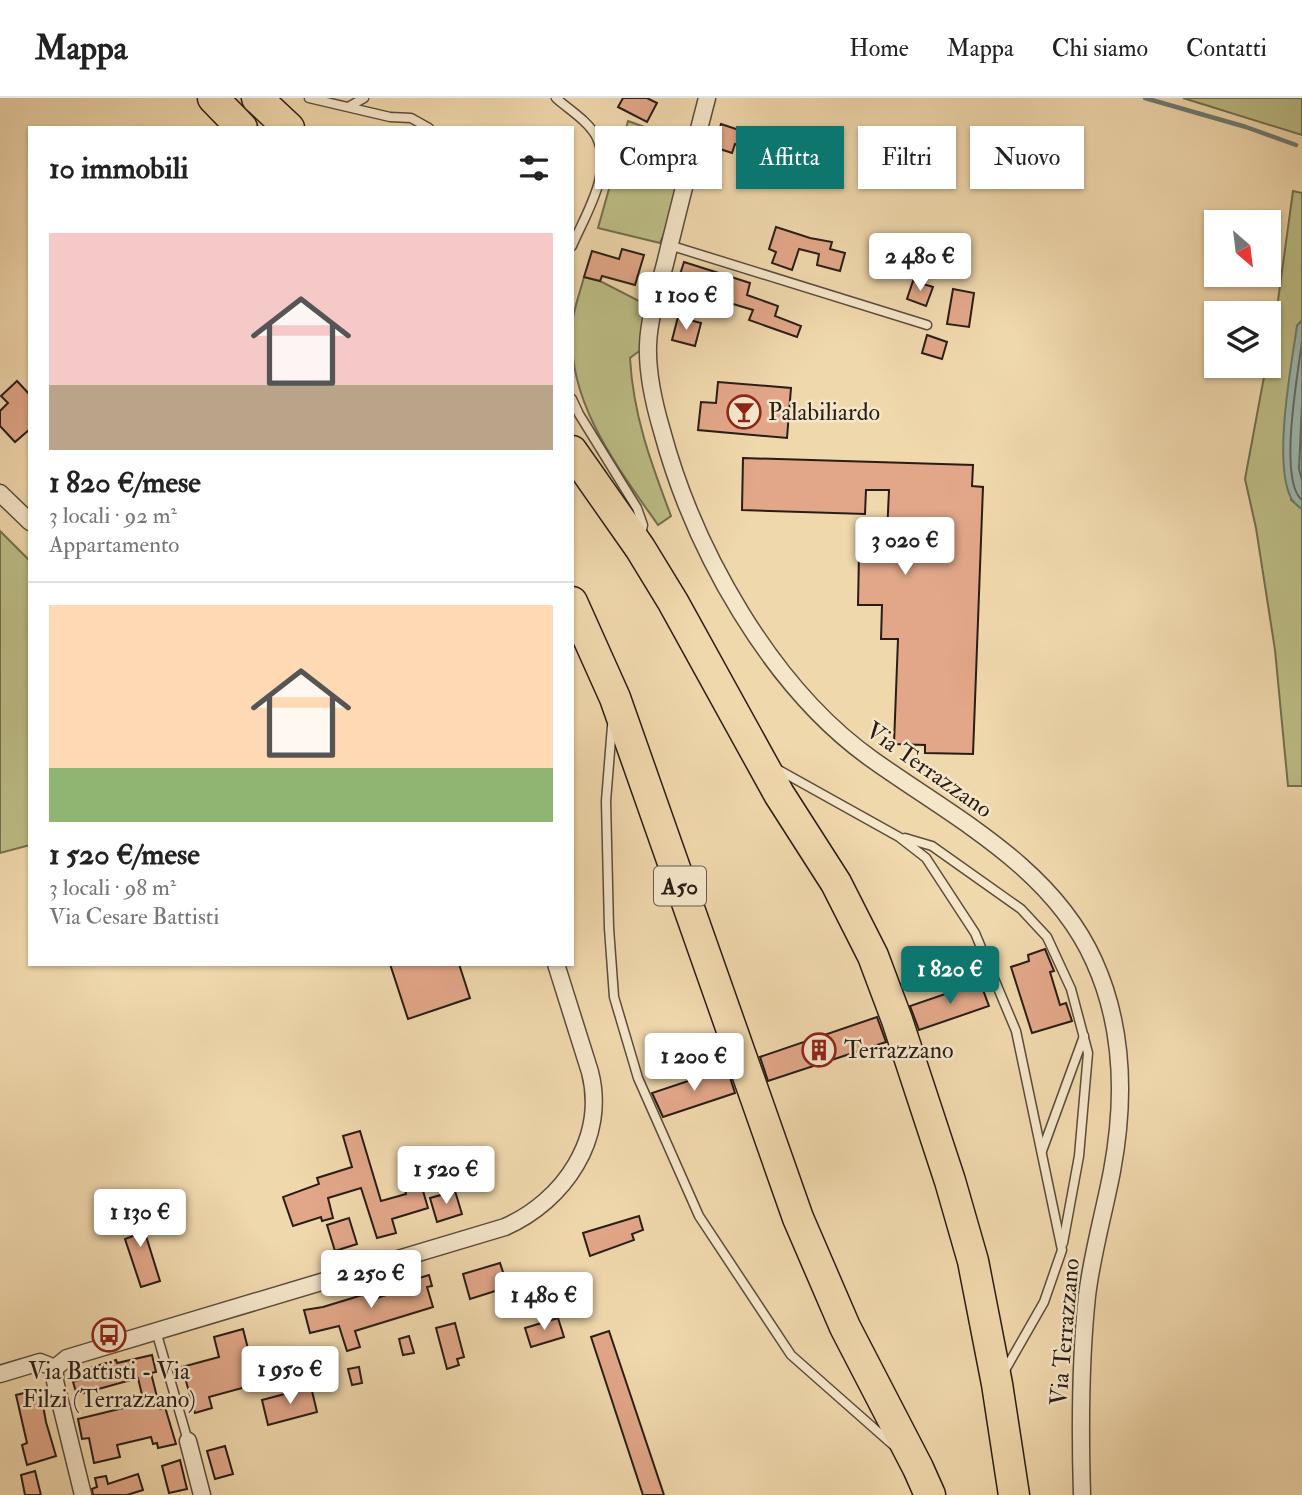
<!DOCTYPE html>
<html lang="it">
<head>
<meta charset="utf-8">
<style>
	:root { --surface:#fff; --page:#f6f6f6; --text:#222; --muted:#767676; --line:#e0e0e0; --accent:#0f766e }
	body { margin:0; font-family:"IM FELL Double Pica",serif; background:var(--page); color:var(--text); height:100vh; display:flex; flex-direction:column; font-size:26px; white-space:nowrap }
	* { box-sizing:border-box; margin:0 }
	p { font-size:23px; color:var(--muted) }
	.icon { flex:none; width:38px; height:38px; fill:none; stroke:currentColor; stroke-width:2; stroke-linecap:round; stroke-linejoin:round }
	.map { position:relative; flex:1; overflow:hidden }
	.details { position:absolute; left:28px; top:28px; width:546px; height:840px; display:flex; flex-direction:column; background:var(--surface); border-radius:0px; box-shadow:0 2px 5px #0004 }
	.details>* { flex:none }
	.banner { position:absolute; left:595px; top:28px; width:602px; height:63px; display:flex; gap:14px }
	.needle { width:46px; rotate:152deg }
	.buttons { position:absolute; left:1204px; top:112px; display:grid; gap:14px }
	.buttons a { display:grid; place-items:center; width:77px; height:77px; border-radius:0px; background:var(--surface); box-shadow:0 2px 5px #0004; font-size:35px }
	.price { position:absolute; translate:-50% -60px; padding:0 16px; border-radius:7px; background:#fff; color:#222; font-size:23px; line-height:46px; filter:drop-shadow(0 2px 4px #0008) }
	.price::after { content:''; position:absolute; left:50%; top:42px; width:21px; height:16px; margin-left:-10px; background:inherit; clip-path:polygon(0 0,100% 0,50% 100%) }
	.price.on { background:var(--accent); color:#fff }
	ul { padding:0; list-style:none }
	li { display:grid; align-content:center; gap:14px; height:371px; padding:0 21px }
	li+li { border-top:2px solid var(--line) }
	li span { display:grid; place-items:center; height:217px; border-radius:0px; color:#555 }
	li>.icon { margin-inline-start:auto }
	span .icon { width:126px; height:126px; fill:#fffc; stroke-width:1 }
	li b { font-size:30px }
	h2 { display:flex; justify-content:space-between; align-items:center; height:84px; padding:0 21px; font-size:30px }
	.pill { padding:0 24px; border-radius:0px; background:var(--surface); box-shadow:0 2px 5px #0004; font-size:24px; line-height:63px }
	.pill.on { background:var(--accent); color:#fff }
	header { display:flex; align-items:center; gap:42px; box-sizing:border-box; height:98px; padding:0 35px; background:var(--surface); border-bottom:2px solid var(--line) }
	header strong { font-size:33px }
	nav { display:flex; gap:38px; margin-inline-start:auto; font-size:24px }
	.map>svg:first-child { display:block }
	.green { fill:#bdbe87; stroke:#736e4e; stroke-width:2 }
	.water { fill:#9bb9b1; stroke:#6d7b73; stroke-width:2 }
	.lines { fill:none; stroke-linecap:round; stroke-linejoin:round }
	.shore { stroke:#626b64; stroke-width:2 }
	.stream { stroke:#6d7b73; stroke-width:4.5 }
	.building { fill:#e2a789; stroke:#291d16; stroke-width:2 }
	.service-casing { stroke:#5b4c3c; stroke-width:11 }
	.minor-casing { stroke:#5b4c3c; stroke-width:19 }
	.motorway-casing { stroke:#291d16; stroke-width:33 }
	.service { stroke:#f5e6ca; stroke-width:8 }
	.minor { stroke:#f5e6ca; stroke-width:16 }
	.motorway { stroke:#f0d8ad; stroke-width:30 }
	.labels { text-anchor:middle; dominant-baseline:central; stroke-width:5; stroke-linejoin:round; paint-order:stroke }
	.shield { fill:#f5e6ca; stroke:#66594c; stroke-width:2 }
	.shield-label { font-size:23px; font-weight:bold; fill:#291d16 }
	.poi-label { font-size:24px; fill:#291d16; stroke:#f5e6ca; text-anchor:start }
	.street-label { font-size:24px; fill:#291d16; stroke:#f5e6ca }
</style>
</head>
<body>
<header>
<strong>Mappa</strong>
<nav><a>Home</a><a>Mappa</a><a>Chi siamo</a><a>Contatti</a></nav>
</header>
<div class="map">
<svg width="1302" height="1397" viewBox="0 0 1302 1397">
	<rect width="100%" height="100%" fill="#f0d8ad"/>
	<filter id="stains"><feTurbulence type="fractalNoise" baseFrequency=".00286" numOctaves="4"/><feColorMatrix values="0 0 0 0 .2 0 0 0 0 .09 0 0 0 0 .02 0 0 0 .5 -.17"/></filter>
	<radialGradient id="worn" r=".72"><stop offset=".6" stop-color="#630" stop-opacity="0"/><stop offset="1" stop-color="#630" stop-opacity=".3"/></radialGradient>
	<g class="green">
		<polygon points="1183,0 1302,0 1302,37"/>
		<polygon points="628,23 686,44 674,112 660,145 598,130"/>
		<polygon points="1293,93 1302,95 1302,222 1297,228 1291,402 1302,411 1302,688 1288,688 1275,552 1256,430 1245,381 1266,268 1269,268"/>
		<path d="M584,179L600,183L647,207L642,251L630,260C633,317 651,365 671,418L658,427C616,367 566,303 572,226C574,210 580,194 584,179Z"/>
		<polygon points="0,433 30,463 30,747 0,755"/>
	</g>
	<path class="water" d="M1302,222V411C1298,408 1293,404 1291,400C1273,364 1291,269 1297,228Z"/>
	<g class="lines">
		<g class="shore">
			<path d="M1302,244C1298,275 1278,382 1302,402"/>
			<polyline points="1302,307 1299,371 1302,382"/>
		</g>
		<polyline class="stream" points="1145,0 1246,29 1296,47"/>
	</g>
	<g class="building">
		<polygon points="623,0 647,0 657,5 647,24 618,9"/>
		<polygon points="721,26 763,40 758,53 735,46 732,55 714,49"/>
		<polygon points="776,129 810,140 832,144 830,151 845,155 840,173 817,167 819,156 799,151 792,172 772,165 776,154 769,151"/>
		<polygon points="622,151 644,157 635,187 602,178 600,183 584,179 592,153 619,161"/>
		<polygon points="684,164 750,185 747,197 778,208 775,218 801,228 797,239 749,222 753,212 676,189"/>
		<polygon points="913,183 933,189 926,208 907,201"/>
		<polygon points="953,191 974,195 969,229 947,226"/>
		<polygon points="678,219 701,225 695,248 672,242"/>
		<polygon points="927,237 947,244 942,261 922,255"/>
		<polygon points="17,283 30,297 30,331 15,344 0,328 0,313 8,305 1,298"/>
		<polygon points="718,284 791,290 787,340 698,332 701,304 716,305"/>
		<polygon points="743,360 973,367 972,388 983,389 973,656 925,655 925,647 894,646 898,541 881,541 882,507 858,507 859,457 886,458 889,392 866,392 865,416 742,412"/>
		<polygon points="1045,851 1054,873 1050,874 1060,907 1066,905 1072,923 1032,935 1011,869 1029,863 1028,857"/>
		<polygon points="390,866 459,866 470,900 408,921"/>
		<polygon points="980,884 989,908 919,932 910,908"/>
		<polygon points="877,919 886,944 768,983 760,959"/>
		<polygon points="727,970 735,995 663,1019 652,995"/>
		<polygon points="360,1033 381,1103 406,1096 405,1091 421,1086 428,1110 392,1121 396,1135 377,1140 361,1090 328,1100 333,1120 322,1123 321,1119 293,1128 283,1099 319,1086 317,1080 352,1069 343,1038"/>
		<polygon points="455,1093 462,1116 437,1124 430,1100"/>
		<polygon points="136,1106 160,1183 141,1189 125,1141 133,1138 124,1110"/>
		<polygon points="639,1118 643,1132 632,1136 634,1142 590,1158 583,1135"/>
		<polygon points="349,1120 357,1146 335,1153 327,1127"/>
		<polygon points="500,1165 508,1189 470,1201 463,1176"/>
		<polygon points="429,1177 432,1188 427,1189 433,1209 355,1233 360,1249 347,1253 339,1228 310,1235 304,1212 323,1209 372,1194 374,1201 392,1195 390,1189"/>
		<polygon points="558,1220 564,1239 531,1249 525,1230"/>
		<polygon points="455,1225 464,1259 457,1261 459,1267 447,1271 436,1230"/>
		<polygon points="243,1231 257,1286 209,1299 212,1310 195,1315 182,1269 219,1259 214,1239"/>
		<polygon points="609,1233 664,1397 643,1397 591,1239"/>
		<polygon points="409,1238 414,1255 403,1257 399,1241"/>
		<polygon points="152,1257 156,1274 151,1275 160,1311 165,1309 176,1346 158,1350 157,1345 153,1346 151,1339 117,1347 120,1359 94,1365 89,1340 82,1341 78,1321 144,1305 138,1280 77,1297 73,1284 79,1282 77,1274 116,1262 117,1265"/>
		<polygon points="359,1269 362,1285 352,1287 348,1271"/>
		<polygon points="311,1289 317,1314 268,1327 262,1302"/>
		<polygon points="40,1291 46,1324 56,1358 27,1367 22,1347 27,1345 16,1297"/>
		<polygon points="225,1348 233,1376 215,1381 207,1353"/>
		<polygon points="180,1362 187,1391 169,1395 162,1368"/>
		<polygon points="35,1373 41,1397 25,1397 21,1377"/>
		<polygon points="138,1376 143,1392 127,1397 93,1397 92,1391 97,1389 95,1380 106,1378 108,1386"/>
	</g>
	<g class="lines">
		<defs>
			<g id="service">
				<polyline points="309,0 390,19 411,20 429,30"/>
				<path d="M556,0C568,11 588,23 596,38C614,73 586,115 572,148"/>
				<polyline points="350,8 364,0"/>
				<polyline points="669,147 927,227"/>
				<polyline points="572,301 579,316 637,410 643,427 641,437"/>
				<polyline points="612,628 606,703 609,830 614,899 638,980 699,1118 791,1257 893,1347"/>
				<polyline points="777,671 899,739 926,760 975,835 1016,933 1062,1152 1044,1204 1004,1274"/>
				<polyline points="905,740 932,748 1021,811 1047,839 1071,891 1088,955 1079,1058 1063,1145"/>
				<polyline points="1042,1053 1084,938"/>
				<polyline points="156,1233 188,1343"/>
			</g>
			<g id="minor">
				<path d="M707,0C693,54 679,108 666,162C659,190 649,219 648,247C647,276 654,306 662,333C694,452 771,590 873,662C953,719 1052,769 1094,863C1124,929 1125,1003 1112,1073C1104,1115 1092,1156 1087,1198C1080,1264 1080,1331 1082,1397"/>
				<polyline points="0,395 30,424"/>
				<polyline points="0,1276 40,1264 55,1270"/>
				<polyline points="188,1343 202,1397"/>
				<path d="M83,1397L55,1283V1270L67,1260L505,1129C564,1103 607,1040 590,974L556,866"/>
			</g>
			<g id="motorway">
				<polyline points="213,0 242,30"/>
				<polyline points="257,0 289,30"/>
				<polyline points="572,353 640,450 673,504 779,696 836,785 873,858 897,922 950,1083 973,1163 997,1286 1014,1397"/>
				<polyline points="572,504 615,600 798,1120 845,1229 918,1370 930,1397"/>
			</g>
		</defs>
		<use href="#service" class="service-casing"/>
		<use href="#minor" class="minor-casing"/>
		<use href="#motorway" class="motorway-casing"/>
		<use href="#service" class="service"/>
		<use href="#minor" class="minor"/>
		<use href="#motorway" class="motorway"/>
	</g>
	<defs>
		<symbol id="bar-ring" viewBox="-11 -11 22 22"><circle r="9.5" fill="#f5e6ca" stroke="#8f2418" stroke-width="1.5"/><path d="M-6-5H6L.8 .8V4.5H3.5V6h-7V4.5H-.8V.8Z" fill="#8f2418"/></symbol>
		<symbol id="building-ring" viewBox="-11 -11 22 22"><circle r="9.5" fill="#f5e6ca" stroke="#8f2418" stroke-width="1.5"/><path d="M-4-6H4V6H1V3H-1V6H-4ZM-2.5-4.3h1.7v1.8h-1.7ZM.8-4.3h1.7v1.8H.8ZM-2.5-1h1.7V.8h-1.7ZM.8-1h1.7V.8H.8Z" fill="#8f2418"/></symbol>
		<symbol id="bus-ring" viewBox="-11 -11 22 22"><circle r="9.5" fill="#f5e6ca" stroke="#8f2418" stroke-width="1.5"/><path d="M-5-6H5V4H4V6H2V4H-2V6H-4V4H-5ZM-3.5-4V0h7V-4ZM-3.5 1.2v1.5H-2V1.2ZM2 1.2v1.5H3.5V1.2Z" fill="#8f2418"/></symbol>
	</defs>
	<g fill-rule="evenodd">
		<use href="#bar-ring" x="725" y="295" width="38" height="38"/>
		<use href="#building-ring" x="800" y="933" width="38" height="38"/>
		<use href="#bus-ring" x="90" y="1218" width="38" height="38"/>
	</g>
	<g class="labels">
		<rect class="shield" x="654" y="768.5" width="52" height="39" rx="5"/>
		<g class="shield-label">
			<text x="680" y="788">A50</text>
		</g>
		<g class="poi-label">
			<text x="768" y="314">Palabiliardo</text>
			<text x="844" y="952">Terrazzano</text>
			<text x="109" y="1273" text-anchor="middle">Via Battisti - Via<tspan x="109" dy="28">Filzi (Terrazzano)</tspan></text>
		</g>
		<g class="street-label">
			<text transform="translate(929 672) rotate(35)">Via Terrazzano</text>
			<text transform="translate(1065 1234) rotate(-85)">Via Terrazzano</text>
		</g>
	</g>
	<rect width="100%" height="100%" filter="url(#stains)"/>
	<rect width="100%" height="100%" fill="url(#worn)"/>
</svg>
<div class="buttons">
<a><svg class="needle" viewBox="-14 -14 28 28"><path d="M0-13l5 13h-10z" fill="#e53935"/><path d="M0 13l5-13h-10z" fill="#767676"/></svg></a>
<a><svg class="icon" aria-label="layers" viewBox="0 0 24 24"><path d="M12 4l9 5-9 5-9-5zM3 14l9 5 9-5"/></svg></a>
</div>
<b class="price" style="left:920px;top:195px">2 480 €</b>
<b class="price" style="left:686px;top:234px">1 100 €</b>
<b class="price" style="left:905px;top:479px">3 020 €</b>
<b class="price on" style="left:950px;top:908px">1 820 €</b>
<b class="price" style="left:694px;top:995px">1 200 €</b>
<b class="price" style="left:446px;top:1108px">1 520 €</b>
<b class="price" style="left:140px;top:1151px">1 130 €</b>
<b class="price" style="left:371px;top:1212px">2 250 €</b>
<b class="price" style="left:544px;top:1234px">1 480 €</b>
<b class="price" style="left:290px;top:1308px">1 950 €</b>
<div class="banner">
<a class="pill">Compra</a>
<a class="pill on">Affitta</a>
<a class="pill">Filtri</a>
<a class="pill">Nuovo</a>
</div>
<section class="details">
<h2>10 immobili<svg class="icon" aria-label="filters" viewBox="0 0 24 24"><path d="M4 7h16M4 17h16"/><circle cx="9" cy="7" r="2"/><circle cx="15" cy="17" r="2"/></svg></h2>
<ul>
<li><span style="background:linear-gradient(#f6c9c9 70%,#b9a48a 0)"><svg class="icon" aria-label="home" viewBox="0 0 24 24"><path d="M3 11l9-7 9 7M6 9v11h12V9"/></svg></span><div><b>1 820 €/mese</b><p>3 locali · 92 m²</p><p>Appartamento</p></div></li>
<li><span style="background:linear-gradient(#ffd9b3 75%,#8fb573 0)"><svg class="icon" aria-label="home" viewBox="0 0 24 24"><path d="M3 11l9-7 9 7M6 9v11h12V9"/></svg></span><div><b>1 520 €/mese</b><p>3 locali · 98 m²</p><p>Via Cesare Battisti</p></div></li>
</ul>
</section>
</div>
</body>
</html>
